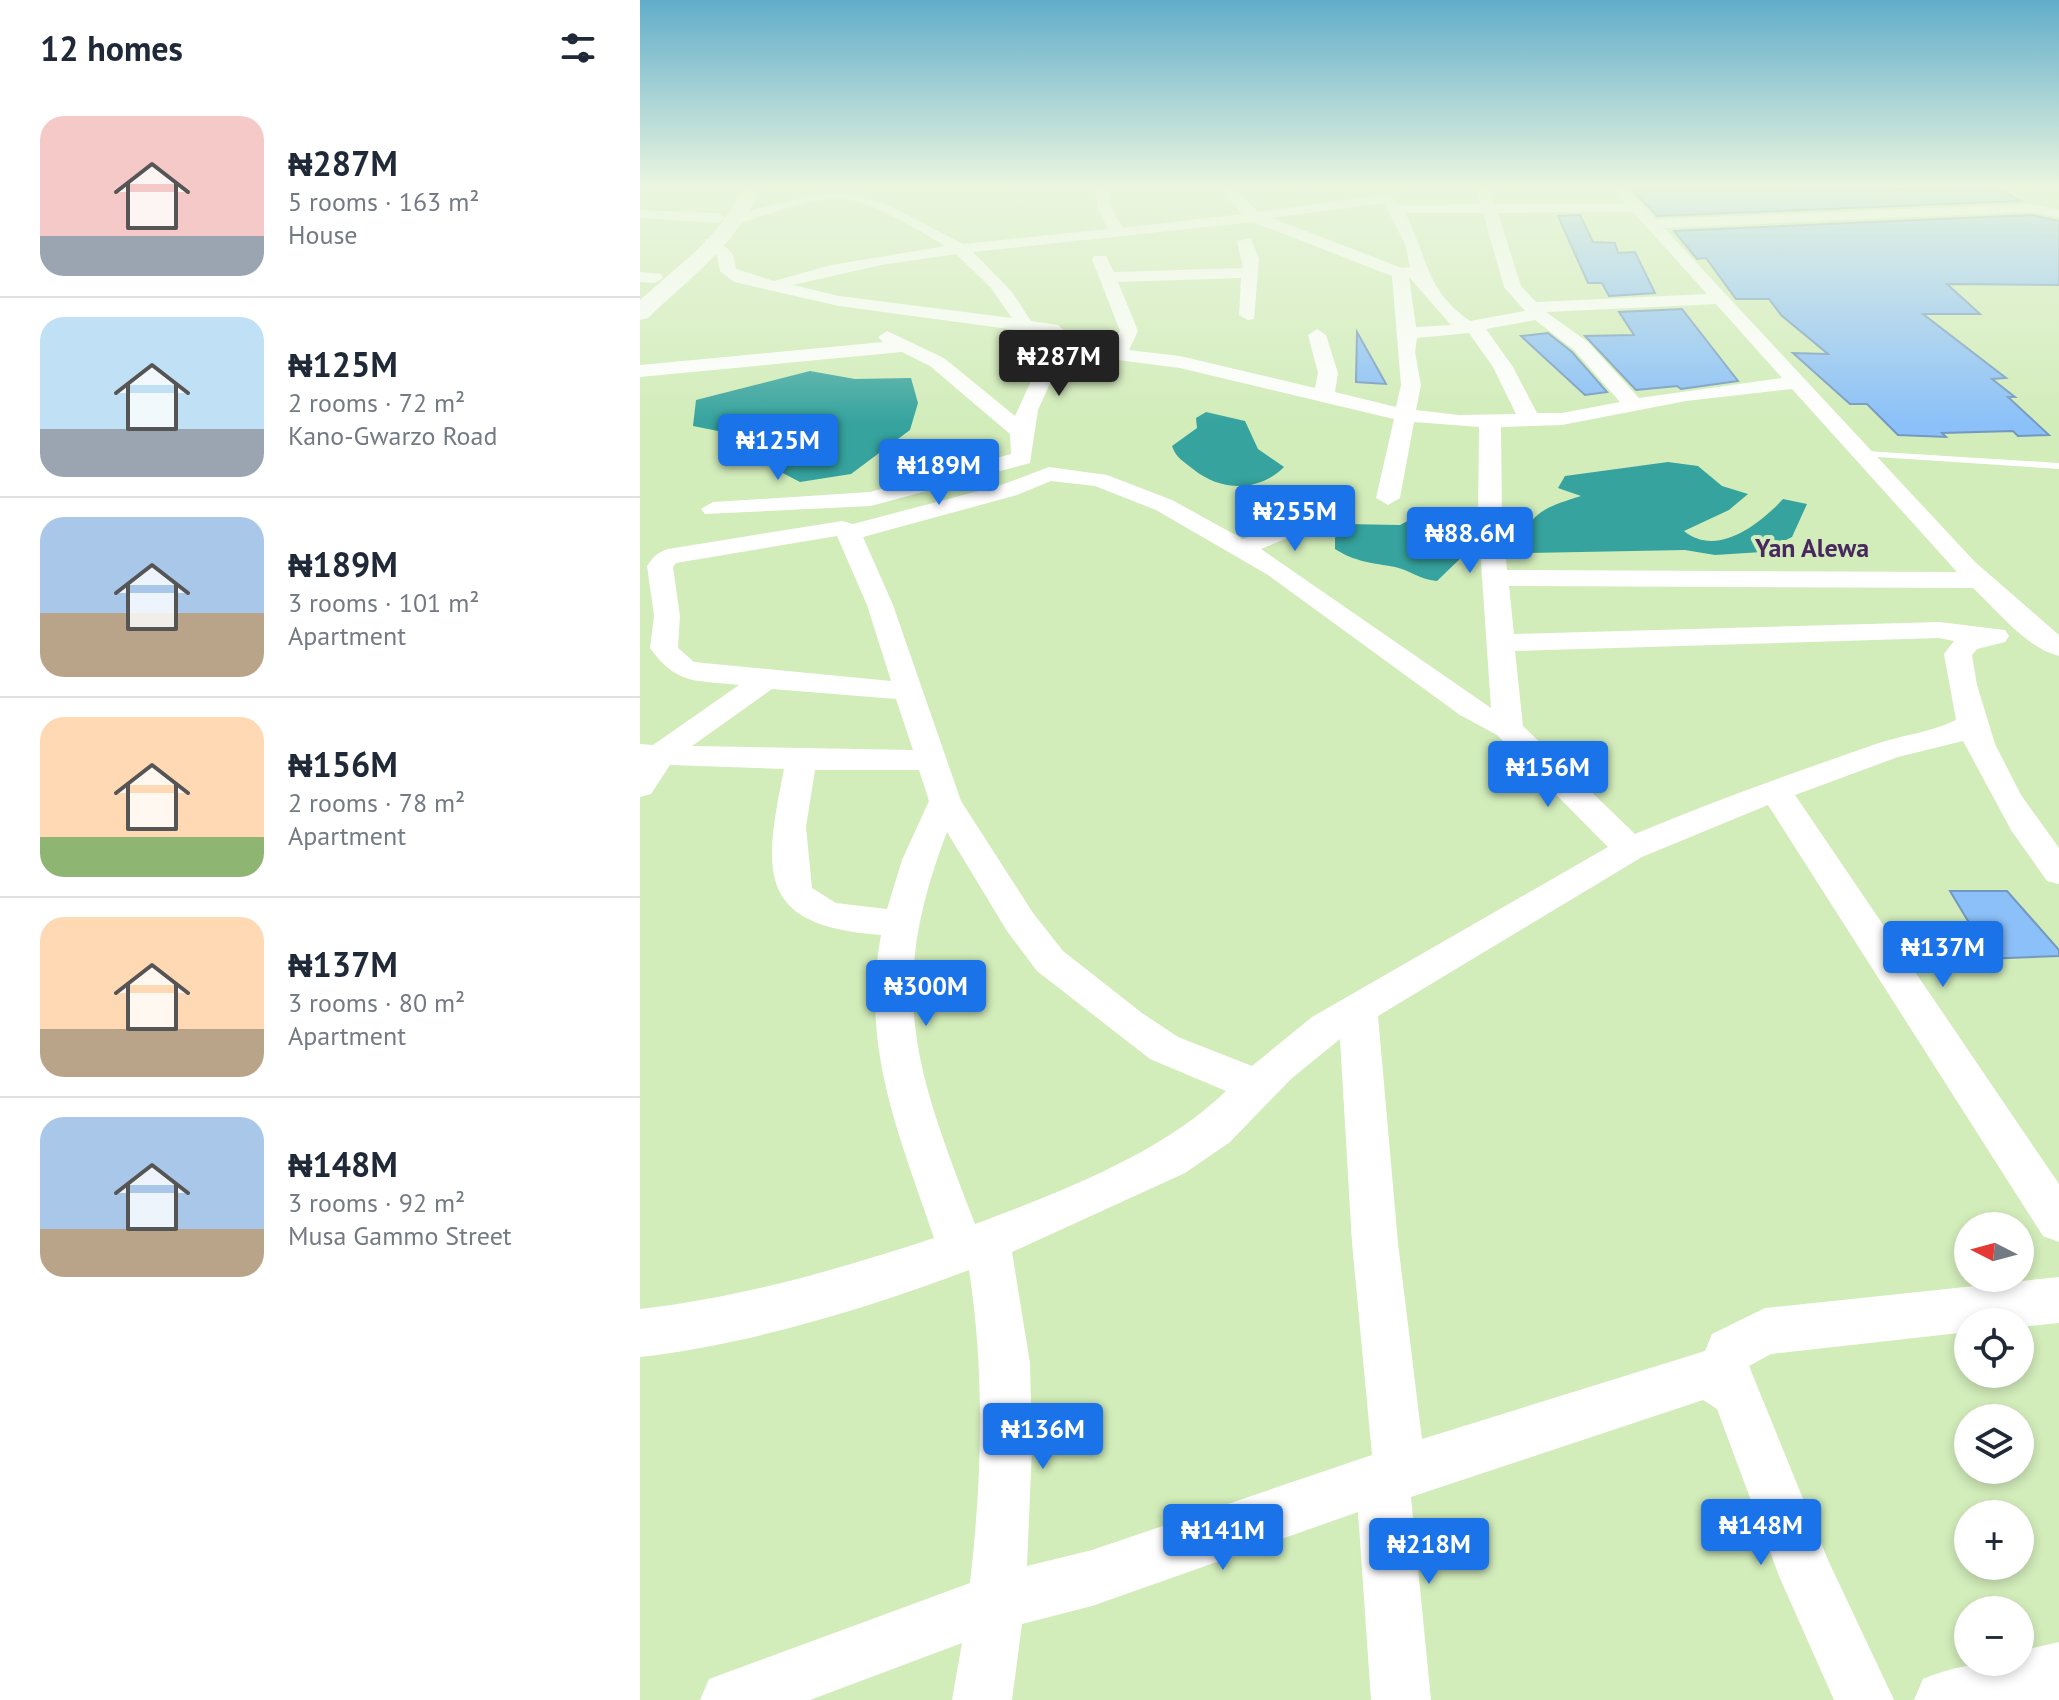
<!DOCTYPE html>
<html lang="en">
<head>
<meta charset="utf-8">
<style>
	:root { --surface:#fff; --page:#f6f6f7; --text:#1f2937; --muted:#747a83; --line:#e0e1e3; --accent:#1a73e8 }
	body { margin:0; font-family:"PT Sans",sans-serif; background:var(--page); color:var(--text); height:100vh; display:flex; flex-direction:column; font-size:30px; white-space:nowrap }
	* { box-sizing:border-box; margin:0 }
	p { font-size:26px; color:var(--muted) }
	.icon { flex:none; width:44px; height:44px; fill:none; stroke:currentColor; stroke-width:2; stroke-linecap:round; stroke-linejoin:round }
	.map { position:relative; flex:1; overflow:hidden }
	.side { display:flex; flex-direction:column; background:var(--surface); width:640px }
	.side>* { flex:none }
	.needle { width:52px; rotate:276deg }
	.fabs { position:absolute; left:1314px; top:1212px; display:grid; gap:16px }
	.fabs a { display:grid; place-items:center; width:80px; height:80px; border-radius:50%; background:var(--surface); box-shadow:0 4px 12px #0003; font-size:40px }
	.price { position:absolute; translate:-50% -68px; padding:0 18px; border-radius:8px; background:var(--accent); color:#fff; font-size:26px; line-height:52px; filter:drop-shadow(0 2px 4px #0008) }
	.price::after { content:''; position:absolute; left:50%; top:48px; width:24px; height:18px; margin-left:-12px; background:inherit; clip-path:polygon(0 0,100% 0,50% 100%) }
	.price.current { background:#222; color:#fff }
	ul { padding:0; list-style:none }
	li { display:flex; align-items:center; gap:24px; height:200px; padding:0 40px }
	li+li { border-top:2px solid var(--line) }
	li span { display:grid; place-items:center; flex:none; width:224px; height:160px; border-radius:24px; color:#555 }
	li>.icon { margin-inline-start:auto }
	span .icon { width:96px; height:96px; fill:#fffc; stroke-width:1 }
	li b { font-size:34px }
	h2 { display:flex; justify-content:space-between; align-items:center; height:96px; padding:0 40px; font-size:34px }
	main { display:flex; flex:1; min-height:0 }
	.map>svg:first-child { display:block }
	.water { fill:#36a39e }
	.building { fill:#8bc0f8; stroke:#7499c0; stroke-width:2 }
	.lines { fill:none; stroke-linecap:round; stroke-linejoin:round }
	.lane { fill:#fff; fill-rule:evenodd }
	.street { fill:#fff; fill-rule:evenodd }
	.primary { fill:#fff; fill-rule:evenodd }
	.labels { text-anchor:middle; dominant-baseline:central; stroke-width:8; stroke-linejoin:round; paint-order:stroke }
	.far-district-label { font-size:26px; font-weight:bold; fill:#49275f; stroke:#d2ecba }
</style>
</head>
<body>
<main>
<section class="side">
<h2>12 homes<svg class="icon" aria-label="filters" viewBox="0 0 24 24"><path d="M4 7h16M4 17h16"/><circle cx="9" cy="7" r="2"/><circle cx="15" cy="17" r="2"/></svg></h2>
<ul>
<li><span style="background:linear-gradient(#f6c9c9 75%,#9aa5b1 0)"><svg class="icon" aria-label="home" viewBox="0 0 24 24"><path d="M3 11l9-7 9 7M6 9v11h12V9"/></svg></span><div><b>₦287M</b><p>5 rooms · 163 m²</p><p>House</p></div></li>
<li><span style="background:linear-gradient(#bfe0f5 70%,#9aa5b1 0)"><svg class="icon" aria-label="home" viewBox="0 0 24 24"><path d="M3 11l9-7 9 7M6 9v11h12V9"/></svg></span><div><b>₦125M</b><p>2 rooms · 72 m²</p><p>Kano-Gwarzo Road</p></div></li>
<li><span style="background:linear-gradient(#a9c7e8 60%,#b9a48a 0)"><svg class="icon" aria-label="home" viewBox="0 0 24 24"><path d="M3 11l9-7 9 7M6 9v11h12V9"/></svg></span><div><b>₦189M</b><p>3 rooms · 101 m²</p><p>Apartment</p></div></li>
<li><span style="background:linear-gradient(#ffd9b3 75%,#8fb573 0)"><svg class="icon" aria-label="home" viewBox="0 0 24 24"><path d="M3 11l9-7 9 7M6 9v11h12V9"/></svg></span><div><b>₦156M</b><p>2 rooms · 78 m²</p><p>Apartment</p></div></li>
<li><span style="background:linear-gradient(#ffd9b3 70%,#b9a48a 0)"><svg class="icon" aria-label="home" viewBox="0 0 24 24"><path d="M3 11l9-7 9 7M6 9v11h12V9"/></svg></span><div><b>₦137M</b><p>3 rooms · 80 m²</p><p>Apartment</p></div></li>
<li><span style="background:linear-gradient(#a9c7e8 70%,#b9a48a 0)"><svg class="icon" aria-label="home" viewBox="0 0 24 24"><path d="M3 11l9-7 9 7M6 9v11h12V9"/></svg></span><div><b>₦148M</b><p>3 rooms · 92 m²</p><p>Musa Gammo Street</p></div></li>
</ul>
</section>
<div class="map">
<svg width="1419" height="1700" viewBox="0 0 1419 1700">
	<rect width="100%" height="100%" fill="#d2ecba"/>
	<g class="water">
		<polygon points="170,371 215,379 271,378 278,403 270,430 211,474 160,482 135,469 121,431 103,436 53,426 56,400"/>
		<path d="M566,412L605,421L618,449L644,467C618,493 580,491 553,469C543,461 536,458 532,446L557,428L556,418Z"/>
		<path d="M1028,462L1058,466L1082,486L1108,494L1089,510L1044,531C1077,558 1120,524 1143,499L1167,504L1152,537L1122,552L1075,555L1045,550L888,553L878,545C892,511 906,507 941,496L918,488L925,476Z"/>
		<path d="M777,516L801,523L828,551L797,581C778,579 770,570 755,567C733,563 715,562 695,549V538L705,524L760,525Z"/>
	</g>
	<g class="building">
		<polygon points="988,185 1250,185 1250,190 1351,185 1381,201 1017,216"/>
		<polygon points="940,215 953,242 975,243 978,253 995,252 1015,293 969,296 962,283 948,283 918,216"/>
		<polygon points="1391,215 1419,221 1419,285 1307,284 1340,314 1283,314 1366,378 1352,379 1375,397 1368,397 1409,435 1378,436 1373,431 1302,433 1306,437 1258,435 1227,404 1210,404 1153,353 1188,354 1141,315 1129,299 1096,299 1066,258 1057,259 1034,231"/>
		<polygon points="1042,309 1098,381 1041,389 1037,386 996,390 945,336 994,335 979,312"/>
		<polygon points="717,332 746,384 716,382"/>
		<polygon points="908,333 932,352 967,392 945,395 881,336"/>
		<polygon points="1310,891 1367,891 1419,950 1419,956 1342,959 1319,927 1331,926"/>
	</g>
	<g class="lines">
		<polygon class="lane" points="1226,451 1419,463 1419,469 1222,456 1222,452"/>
		<g class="street">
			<path d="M454,185H468L472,209L483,228L602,214L577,185H592L618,212L749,194L760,205L841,204L835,185H849L855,204H985L969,185H984L1016,219L1391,204L1419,210V218L1391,212L1024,228L1335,562L1419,635V656C1386,648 1357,610 1333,588L869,586L874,634L1299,622L1365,630L1369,636L1365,642L1337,649L1332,655L1337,685L1355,744L1381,795L1419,848V884L1407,881L1371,830L1323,741L1258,757L1155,795L1419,1184V1242L1403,1236L1128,805L1002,857L738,1016L758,1243L782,1439L1065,1351L1072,1334L1125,1308L1419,1277V1323L1380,1327V1322H1328V1332L1131,1354L1109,1366L1188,1560L1254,1700H1194L1139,1576L1077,1409L1063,1400L771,1497L791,1700H731L718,1512L452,1606L382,1624L372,1700H312L322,1643L170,1700H60L69,1679L330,1583C342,1479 345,1374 329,1270C225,1309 111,1344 0,1357V1309C100,1298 199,1269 294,1238C259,1134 220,1047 241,935C116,926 123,873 144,769L30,765L11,794L0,797V744L13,745L99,685C57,680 37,686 10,648L14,616L7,566C13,557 18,552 28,549L202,521L213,524L361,485L409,467L467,475L532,500L603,539L693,504L705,511L701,516L621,549L851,708L838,519L839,427L774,422L760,498L748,505L736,498L754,419L540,368L431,354L411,381L398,410L390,463L231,506L65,514L61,509L73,502L230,492L371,454L370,434L290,366L262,352L0,377V365L243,342L238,337L247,331L304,358L375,416L391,381L418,345L405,334L199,306L94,282L80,271L77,256L65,245V239H77L93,254L96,269L134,281L191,265L305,246C279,230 233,202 203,199C168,196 129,217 94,224L86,219L89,216L179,193L203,191L250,206L323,244L468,229L458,209ZM744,203L765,244L770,267L762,268L632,218ZM993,212L1067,294L896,302L881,286L858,213ZM765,213H843L864,287L885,311L830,321C784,289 789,258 765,213ZM613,222L752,276L761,385L756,407L695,392L698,373L686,335L677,329L668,335L678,373L675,388L540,356L489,350L498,331L478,282L601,278L599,315L608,320L614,319L619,259L611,238L597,241L603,268L474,272L466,256H454L452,259L480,331L471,348L440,344L418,325L391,321L372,292L333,252ZM316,254L351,288L372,318L199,296L153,285L241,265ZM769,277L811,325L776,327ZM1076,304L1142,378L999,398L948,342L906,312ZM895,320L934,350L980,402L922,413H897L873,367L846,329ZM829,333L853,367L876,414L819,415L776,410L781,385L775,352L777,338ZM1152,389L1317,572L867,570L862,519L861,427L922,425L1046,401ZM411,481L455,486L516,510L628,575L820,715L857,735L968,847L672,1017L612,1066L538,1037L502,1013L423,951L393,913L321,801L253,605L223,537L377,495ZM197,536L227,605L251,681L54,662L38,648L40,616L33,567L36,563ZM1299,638L1314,641L1304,654L1316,720C1289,733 1261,735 1233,745C1153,773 1073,801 995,834L883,726L875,651ZM132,689L256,699L273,750L52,746ZM175,770H279L289,801L262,860L247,909L196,903L172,888L166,827ZM307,832L367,931L397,971L510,1059L586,1091C523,1153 418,1193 335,1224C276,1070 245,993 307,832ZM700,1039L712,1243L732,1455L452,1550L387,1566L392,1448L390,1363L372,1252L545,1173L590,1142L651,1079Z"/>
			<polygon points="0,210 78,213 86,218 78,223 0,218"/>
			<polygon points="0,272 21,274 23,278 15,283 0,282"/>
			<path d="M1419,1642V1700H1274L1283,1679C1316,1665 1345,1662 1380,1662V1651Z"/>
		</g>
		<path class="primary" d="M103,185H121C103,240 48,279 8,318L0,320V300C37,266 85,234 103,185Z"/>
	</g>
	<linearGradient id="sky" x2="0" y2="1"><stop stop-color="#61adca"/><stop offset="0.44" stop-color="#ebf6e0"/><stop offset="1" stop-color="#ebf6e0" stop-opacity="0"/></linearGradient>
	<rect width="1419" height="423" fill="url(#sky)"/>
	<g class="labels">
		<g class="far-district-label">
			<text x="1172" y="547">Yan Alewa</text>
		</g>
	</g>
</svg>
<div class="fabs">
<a><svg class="needle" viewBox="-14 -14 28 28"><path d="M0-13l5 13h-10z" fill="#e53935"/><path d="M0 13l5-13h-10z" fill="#747a83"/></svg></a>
<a><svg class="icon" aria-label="locate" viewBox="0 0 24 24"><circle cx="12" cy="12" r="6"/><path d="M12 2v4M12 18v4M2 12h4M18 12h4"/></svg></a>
<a><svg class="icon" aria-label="layers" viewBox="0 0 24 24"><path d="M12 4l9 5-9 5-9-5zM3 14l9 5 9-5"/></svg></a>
<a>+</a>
<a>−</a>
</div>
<b class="price current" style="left:419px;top:398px">₦287M</b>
<b class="price" style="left:138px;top:482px">₦125M</b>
<b class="price" style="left:299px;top:507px">₦189M</b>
<b class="price" style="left:655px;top:553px">₦255M</b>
<b class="price" style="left:830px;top:575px">₦88.6M</b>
<b class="price" style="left:908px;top:809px">₦156M</b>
<b class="price" style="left:1303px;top:989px">₦137M</b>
<b class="price" style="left:286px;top:1028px">₦300M</b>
<b class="price" style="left:403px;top:1471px">₦136M</b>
<b class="price" style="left:1121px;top:1567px">₦148M</b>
<b class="price" style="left:583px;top:1572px">₦141M</b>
<b class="price" style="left:789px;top:1586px">₦218M</b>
</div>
</main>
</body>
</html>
